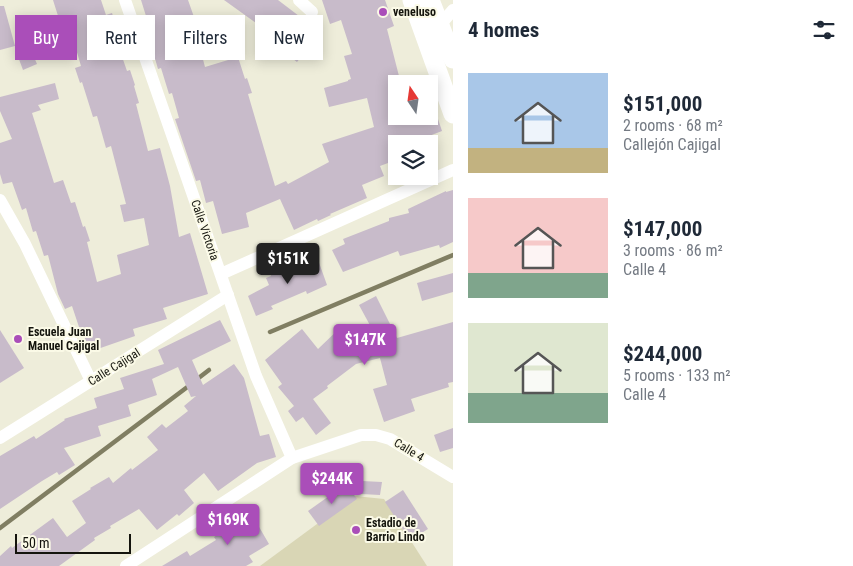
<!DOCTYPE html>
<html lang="en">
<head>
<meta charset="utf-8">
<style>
	:root { --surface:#fff; --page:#f2f2f3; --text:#1f2937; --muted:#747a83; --accent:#aa4eb9 }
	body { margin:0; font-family:"Roboto Condensed",sans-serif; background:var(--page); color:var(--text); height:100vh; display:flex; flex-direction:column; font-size:19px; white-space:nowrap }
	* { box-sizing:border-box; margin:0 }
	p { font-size:16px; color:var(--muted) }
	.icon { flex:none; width:28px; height:28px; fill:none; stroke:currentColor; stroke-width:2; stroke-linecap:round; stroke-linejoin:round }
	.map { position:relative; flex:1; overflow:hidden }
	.drawer { display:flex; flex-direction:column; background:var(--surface); width:400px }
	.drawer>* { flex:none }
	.banner { position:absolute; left:15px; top:15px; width:362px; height:45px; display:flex; gap:10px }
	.needle { width:32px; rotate:347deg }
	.controls { position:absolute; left:388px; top:75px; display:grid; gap:10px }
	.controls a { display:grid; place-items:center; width:50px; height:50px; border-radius:0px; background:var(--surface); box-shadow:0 2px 12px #0003; font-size:25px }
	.scale { position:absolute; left:15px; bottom:12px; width:116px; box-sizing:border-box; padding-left:5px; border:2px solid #14140d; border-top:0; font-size:14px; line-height:18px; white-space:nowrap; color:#14140d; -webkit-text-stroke:4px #fbfae7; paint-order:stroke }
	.price { position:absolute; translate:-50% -42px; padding:0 11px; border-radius:5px; background:var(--accent); color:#fff; font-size:16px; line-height:32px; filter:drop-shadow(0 1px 2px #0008) }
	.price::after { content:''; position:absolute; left:50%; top:30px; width:15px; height:11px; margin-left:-8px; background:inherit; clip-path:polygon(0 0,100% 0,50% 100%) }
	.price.on { background:#222; color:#fff }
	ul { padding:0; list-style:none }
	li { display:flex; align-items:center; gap:15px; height:125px; padding:0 15px }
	li span { display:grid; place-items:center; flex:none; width:140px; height:100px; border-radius:0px; color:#555 }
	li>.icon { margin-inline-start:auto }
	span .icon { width:60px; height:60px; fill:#fffc; stroke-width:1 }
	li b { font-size:21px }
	h2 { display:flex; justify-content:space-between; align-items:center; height:60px; padding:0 15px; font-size:21px }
	.chip { padding:0 18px; border-radius:0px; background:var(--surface); box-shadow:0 2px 12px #0003; font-size:18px; line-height:45px }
	.chip.on { background:var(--accent); color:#fff }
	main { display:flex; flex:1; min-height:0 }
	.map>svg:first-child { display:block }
	.green { fill:#d9d6b5 }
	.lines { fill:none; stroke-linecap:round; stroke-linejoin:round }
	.stream { stroke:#807e62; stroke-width:4.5 }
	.building { fill:#c8bbca }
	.street { stroke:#fff; stroke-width:12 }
	.secondary { stroke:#fff; stroke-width:19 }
	.poi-dot { fill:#aa4eb9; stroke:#fbfae7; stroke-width:2 }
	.labels { text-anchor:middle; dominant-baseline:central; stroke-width:4; stroke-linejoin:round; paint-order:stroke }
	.poi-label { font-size:12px; font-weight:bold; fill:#14140d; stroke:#fbfae7; text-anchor:start }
	.street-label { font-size:12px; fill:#14140d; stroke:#fbfae7 }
</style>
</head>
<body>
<main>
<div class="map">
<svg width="453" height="566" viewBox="0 0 453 566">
	<rect width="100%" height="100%" fill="#eeedda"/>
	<polygon class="green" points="355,496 384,499 427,566 260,566"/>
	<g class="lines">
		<g class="stream">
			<polyline points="270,332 453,255"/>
			<polyline points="196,380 209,370"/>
			<polyline points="0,528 190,385"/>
		</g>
	</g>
	<g class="building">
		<polygon points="53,0 101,0 106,15 112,13 118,32 121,31 126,45 119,48 127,71 130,70 135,85 134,86 139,103 136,104 148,151 160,148 170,186 179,237 190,233 208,294 163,308 167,319 133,329 135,336 89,352 83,332 81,333 72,306 65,309 58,294 48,255 44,256 36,231 33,232 26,208 22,210 12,182 3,184 0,174 0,143 12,139 0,111 0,97 55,83 59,99 38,105 41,110 32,113 54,183 63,180 71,203 75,202 83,227 85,226 90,241 87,242 97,282 121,274 117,255 149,245 144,218 124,222 120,205 126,204 111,146 106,148 97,116 93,117 82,82 80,83 75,68 81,66 74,42 71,43 63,18 59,19"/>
		<polygon points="141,0 188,0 194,17 192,18 205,67 238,57 245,79 247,78 252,93 248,94 275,186 286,181 288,184 329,162 322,144 374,127 367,98 329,107 324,88 348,81 348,80 351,79 344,56 352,54 341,20 330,24 322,0 385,0 394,26 387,29 401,84 396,84 396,116 437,116 442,131 429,136 432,144 396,144 396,160 380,166 384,176 362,185 367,198 330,214 331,215 318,221 317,219 294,230 280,199 246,213 249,227 222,234 213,201 206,203 200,180 196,181 175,119 179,118 172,93 169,94 161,68 158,69 143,17 146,16"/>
		<polygon points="224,0 278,0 320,32 297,62 259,33 263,28"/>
		<polygon points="0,6 4,6 15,46 0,50"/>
		<polygon points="30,48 37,64 23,70 17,54"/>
		<polygon points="453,190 453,242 440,248 439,245 400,256 398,251 343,272 332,250 345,244 343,239 389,221 389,218 409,213 408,209 446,191 446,192"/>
		<polygon points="317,257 327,285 307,294 306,291 271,306 273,309 256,316 248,296 269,285 266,278 271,276 270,273 288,265 289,268"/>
		<polygon points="453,273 453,292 422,301 417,283"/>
		<polygon points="376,296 397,338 453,322 453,382 448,383 449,387 411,399 415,411 384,422 373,389 387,385 380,358 356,364 327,386 328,388 313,399 331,423 316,435 303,417 296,422 288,411 294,406 278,387 282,384 265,360 302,329 318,349 342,326 346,336 372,329 359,305"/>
		<polygon points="220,320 231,341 192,360 203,385 234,364 244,378 260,436 269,434 276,457 257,463 218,491 204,473 184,490 194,503 179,516 177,514 157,530 139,509 110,526 111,528 94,538 95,540 59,566 0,566 0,556 11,546 12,548 53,518 67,537 86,523 72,501 91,489 90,488 109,477 113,483 131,468 132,470 158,450 147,437 162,424 166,428 188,411 184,406 196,396 191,397 178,367 152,379 157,395 128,405 131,416 98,426 101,436 64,448 75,465 59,475 57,472 42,481 0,509 0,456 34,436 36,439 65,420 64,419 97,408 94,398 124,389 120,378 164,364 158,350"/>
		<polygon points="0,330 24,368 0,383"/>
		<polygon points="453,428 453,448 440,452 434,435"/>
		<polygon points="362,481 382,482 380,495 361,494"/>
		<polygon points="346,484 357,499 319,526 308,511"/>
		<polygon points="403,490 428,529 410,540 385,502"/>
		<polygon points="248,508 269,544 249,556 253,562 246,566 162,566 187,551 190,556 216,540 214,537 234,525 230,518"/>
	</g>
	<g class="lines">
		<g class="street">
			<polyline points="125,0 256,376 292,458"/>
			<polyline points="299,0 312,12"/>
			<polyline points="440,25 453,10"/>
			<polyline points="0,200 25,244 91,381"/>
			<polyline points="221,274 453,170"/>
			<polyline points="0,438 228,295"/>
			<polyline points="126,566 292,458 361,435 376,435 390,439 453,477"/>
		</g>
		<g class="secondary">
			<polyline points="412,0 453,114"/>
			<polyline points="430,0 453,59"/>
		</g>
	</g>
	<g class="poi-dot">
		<circle cx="383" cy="12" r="5"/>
		<circle cx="18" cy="339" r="5"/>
		<circle cx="356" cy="530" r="5"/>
	</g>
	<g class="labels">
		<g class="poi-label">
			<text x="393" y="12">veneluso</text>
			<text x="28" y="332">Escuela Juan<tspan x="28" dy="14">Manuel Cajigal</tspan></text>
			<text x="366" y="523">Estadio de<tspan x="366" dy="14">Barrio Lindo</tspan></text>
		</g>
		<g class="street-label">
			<text transform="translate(205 230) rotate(71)">Calle Victoria</text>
			<text transform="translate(114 367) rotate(-32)">Calle Cajigal</text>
			<text transform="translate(409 450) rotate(31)">Calle 4</text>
		</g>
	</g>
</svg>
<div class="controls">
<a><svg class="needle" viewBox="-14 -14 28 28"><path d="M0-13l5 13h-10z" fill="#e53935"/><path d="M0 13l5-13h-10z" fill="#747a83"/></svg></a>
<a><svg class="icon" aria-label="layers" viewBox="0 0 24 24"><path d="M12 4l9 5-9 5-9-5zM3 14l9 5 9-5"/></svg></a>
</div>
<div class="scale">50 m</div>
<b class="price on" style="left:288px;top:285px">$151K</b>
<b class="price" style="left:365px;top:366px">$147K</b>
<b class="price" style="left:332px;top:505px">$244K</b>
<b class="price" style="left:228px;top:546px">$169K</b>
<div class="banner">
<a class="chip on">Buy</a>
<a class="chip">Rent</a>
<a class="chip">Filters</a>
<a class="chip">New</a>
</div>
</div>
<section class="drawer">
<h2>4 homes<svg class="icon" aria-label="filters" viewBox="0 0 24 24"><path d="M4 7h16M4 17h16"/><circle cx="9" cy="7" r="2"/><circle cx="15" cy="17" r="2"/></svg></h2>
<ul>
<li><span style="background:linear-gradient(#a9c7e8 75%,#c2b280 0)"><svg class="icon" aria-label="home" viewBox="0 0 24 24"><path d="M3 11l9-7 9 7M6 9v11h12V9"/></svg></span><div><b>$151,000</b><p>2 rooms · 68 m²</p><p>Callejón Cajigal</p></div></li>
<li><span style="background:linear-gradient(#f6c9c9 75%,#7fa58c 0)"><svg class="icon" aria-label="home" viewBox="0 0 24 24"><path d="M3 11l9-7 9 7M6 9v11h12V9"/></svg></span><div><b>$147,000</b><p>3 rooms · 86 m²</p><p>Calle 4</p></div></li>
<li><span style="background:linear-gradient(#dfe7d0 70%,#7fa58c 0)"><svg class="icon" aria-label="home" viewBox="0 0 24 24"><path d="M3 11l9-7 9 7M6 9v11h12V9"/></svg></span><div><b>$244,000</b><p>5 rooms · 133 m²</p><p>Calle 4</p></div></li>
</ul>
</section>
</main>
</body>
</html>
